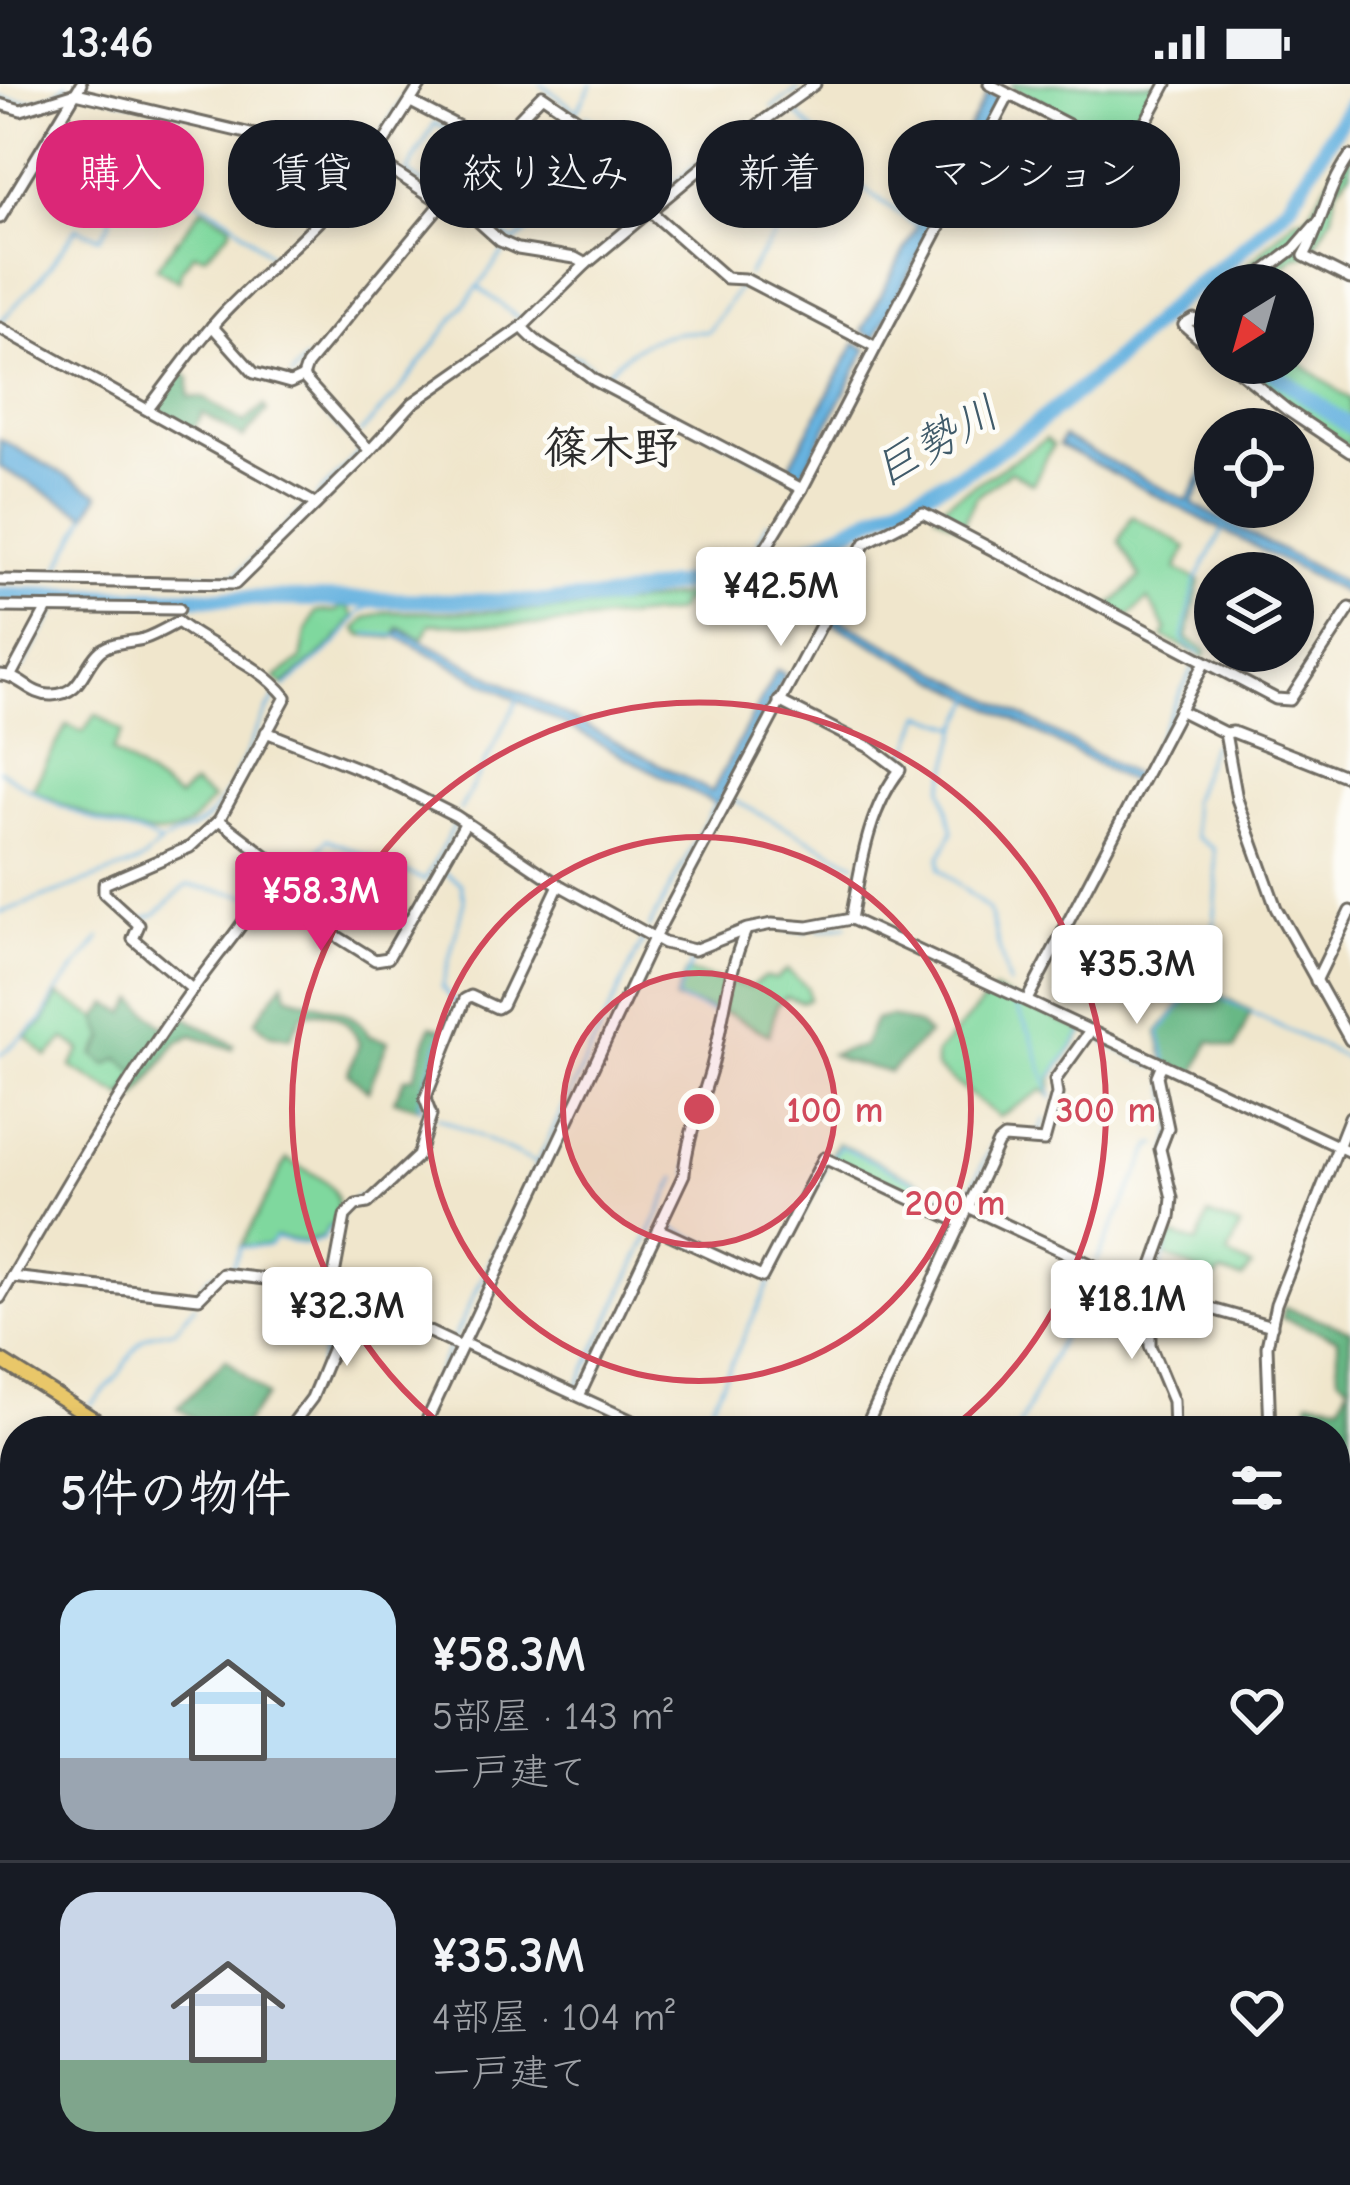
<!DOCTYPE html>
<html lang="ja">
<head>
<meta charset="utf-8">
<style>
	:root { --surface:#171b24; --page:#20242c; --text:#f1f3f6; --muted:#9ea1a6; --line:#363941; --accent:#db2777 }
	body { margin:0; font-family:"Comic Neue","Klee One",sans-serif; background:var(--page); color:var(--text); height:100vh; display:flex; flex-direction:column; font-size:45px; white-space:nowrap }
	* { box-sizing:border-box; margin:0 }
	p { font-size:39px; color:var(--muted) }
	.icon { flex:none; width:66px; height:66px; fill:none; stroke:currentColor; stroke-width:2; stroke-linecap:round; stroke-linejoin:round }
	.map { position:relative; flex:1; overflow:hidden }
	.panel { position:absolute; left:0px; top:1332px; width:1350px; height:771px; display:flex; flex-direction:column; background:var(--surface); border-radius:48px 48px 0 0; box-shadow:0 6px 18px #0003 }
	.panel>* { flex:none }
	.banner { position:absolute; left:36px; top:36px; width:1278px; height:108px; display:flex; gap:24px }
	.needle { width:78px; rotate:217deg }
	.fabs { position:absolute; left:1194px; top:180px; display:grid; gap:24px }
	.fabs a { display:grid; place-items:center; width:120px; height:120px; border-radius:50%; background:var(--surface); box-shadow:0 6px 18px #0003; font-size:60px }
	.price { position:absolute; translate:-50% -102px; padding:0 27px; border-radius:12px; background:#fff; color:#222; font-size:39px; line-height:78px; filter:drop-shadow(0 3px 6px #0008) }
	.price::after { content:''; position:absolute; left:50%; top:72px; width:36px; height:27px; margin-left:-18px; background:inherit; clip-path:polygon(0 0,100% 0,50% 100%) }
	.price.active { background:var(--accent); color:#fff }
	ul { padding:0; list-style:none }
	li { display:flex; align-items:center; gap:36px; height:300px; padding:0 60px }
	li+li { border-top:3px solid var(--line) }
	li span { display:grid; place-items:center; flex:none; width:336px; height:240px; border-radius:36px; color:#555 }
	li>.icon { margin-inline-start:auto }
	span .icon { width:144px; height:144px; fill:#fffc; stroke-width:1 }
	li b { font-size:51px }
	h2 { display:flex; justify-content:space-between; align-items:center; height:144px; padding:0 60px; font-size:51px }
	.tag { padding:0 42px; border-radius:48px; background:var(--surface); box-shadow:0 6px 18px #0003; font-size:42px; line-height:108px }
	.tag.active { background:var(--accent); color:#fff }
	.status { display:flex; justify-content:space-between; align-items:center; height:84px; padding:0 60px; background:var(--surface); direction:ltr }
	.status svg { height:33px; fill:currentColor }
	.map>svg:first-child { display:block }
	.green { fill:#7fd89e; stroke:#558264; stroke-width:3 }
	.forest { fill:#67b885; stroke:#497258; stroke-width:3 }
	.water { fill:#67b3e0; stroke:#496f86; stroke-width:3 }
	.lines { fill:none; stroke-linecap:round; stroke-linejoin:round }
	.stream { stroke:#67b3e0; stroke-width:3 }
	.river { stroke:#67b3e0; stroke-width:16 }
	.minor-casing { stroke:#706c63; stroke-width:15 }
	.major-casing { stroke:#706c63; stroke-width:18 }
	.minor { stroke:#fff; stroke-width:9 }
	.major { stroke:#e9c769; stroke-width:12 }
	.ring { fill:none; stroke:#d1495b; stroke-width:6 }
	.labels { text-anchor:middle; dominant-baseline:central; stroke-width:9; stroke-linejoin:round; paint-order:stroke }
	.water-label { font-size:45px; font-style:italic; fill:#405b6a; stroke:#fdfcf7 }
	.neighbourhood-label { font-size:45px; font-weight:bold; fill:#2b2b2b; stroke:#fdfcf7 }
	.centre { fill:#d1495b; stroke:#fdfcf7; stroke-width:6 }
	.ring-label { font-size:36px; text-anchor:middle; font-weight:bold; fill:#d1495b; stroke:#fdfcf7; stroke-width:9; stroke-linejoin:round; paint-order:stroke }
</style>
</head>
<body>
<div class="status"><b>13:46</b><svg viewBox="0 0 49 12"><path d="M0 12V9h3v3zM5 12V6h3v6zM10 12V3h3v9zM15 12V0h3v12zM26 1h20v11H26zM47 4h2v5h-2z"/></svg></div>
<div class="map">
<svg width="1350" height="2101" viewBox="0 0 1350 2101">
	<rect width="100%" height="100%" fill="#fdfcf7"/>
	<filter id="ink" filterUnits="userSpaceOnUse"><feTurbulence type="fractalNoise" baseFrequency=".00833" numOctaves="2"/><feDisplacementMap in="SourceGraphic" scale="24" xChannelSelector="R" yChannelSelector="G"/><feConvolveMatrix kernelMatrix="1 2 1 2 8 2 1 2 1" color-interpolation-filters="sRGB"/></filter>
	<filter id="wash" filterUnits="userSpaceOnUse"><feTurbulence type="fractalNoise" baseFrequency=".004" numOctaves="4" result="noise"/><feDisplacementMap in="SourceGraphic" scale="48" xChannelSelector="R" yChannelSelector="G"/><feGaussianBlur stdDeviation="2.7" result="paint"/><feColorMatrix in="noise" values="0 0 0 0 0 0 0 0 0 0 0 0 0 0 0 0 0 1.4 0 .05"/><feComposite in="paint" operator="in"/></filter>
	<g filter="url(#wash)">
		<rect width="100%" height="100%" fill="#f0e6cc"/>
		<g class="green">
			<polygon points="1013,0 1155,0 1158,2 1129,56 1119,60 1011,3"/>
			<polygon points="1350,61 1350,87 1336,106 1332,132 1310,170 1295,173 1260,201 1227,201 1295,135 1307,132"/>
			<polygon points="202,124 231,140 231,146 205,172 194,170 181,186 179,197 156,184"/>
			<polygon points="1293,274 1350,315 1350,340 1267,279 1293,279"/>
			<polygon points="1237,279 1256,279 1350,349 1350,363 1291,324"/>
			<polygon points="1046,355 1053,361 1033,400 1010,387 976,413 961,444 936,430 937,425"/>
			<polygon points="1132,432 1187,463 1176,485 1200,497 1187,555 1206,566 1205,573 1163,553 1167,546 1148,515 1129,533 1110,522 1140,493 1119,457"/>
			<path d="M818,474L822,480L776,497L680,519V525L673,529L545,541L430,540L423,555L399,543L393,554L361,551L356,545L366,534L384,528C530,528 680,529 818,474Z"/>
			<polygon points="340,523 348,523 354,533 333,560 283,601 275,594 301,576 306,548 316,528 337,527"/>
			<path d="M96,630L123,648L112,667L178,714L193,701L213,715C204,724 196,737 186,743C149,767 70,722 32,706L67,641L83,648Z"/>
			<polygon points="787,886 807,903 809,915 802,918 786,913 777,920 769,951 729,930 675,916 686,888 750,903 764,893 776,895"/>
			<polygon points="994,906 1084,948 1053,992 1050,1011 1043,1006 999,1033 936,984 936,970"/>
			<polygon points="58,911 97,934 105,954 94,970 118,974 138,989 123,1013 71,983 81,966 65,955 47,973 26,952 44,938"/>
			<polygon points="838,1059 961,1118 956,1133 829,1073"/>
			<path d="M287,1075C320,1096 347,1098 335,1141L328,1143L323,1153L306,1158L275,1153L269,1161L241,1162Z"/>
			<polygon points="1208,1131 1240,1143 1228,1171 1252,1183 1242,1195 1221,1189 1214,1196 1165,1171 1171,1151 1198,1159"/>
		</g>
		<g class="forest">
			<polygon points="181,287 189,294 189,313 204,314 244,339 264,322 267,327 243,354 203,329 193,346 154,323"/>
			<path d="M284,897L287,911C313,921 357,923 369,952L388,957L368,1007L348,989L359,960C351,935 328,923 303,930L290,954L269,950L255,937Z"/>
			<polygon points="1198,900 1251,927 1235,965 1210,957 1194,992 1165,978 1158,948"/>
			<polygon points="135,915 165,944 178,929 234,961 232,965 192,951 176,960 137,1014 123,1013 137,989 119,974 107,981 94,971 105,954 97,934 109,920 126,929"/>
			<polygon points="891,932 920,942 928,950 890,988 843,977 831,970 863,962 875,936"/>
			<polygon points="431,942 447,946 419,1024 394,1016 405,994 414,993"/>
			<polygon points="1284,1223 1350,1246 1350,1356 1343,1377 1350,1389 1350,1453 1335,1435 1335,1347 1302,1347 1309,1316 1341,1319 1349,1300 1338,1292 1338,1255 1282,1234"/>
			<polygon points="226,1275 267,1312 238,1347 213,1347 178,1324"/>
		</g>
		<g class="water">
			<polygon points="987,9 1000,16 875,254 862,247"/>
			<polygon points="855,259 867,265 799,396 786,389"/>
			<polygon points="1063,353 1187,417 1215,366 1215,374 1192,420 1350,502 1348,511 1059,361"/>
			<polygon points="0,355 99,410 87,431 0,383"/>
			<polygon points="834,532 1138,693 1134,700 830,538"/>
			<polygon points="400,545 712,708 777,586 785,590 717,721 396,552"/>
		</g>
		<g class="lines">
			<g class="stream">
				<polyline points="541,0 577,27 592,0"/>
				<polyline points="90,8 346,65"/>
				<path d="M0,13C23,20 50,18 67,0"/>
				<polyline points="772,24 798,6"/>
				<polyline points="792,24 848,84 843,88"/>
				<polyline points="586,32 615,49"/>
				<polyline points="457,49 435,39 407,89 441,111 474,123 500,150 515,158 533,143 529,134 610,57"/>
				<polyline points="616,49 626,54 639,71"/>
				<polyline points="468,53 481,58"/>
				<polyline points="491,57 516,63"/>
				<polyline points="522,58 532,51 575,89"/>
				<polyline points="361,64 379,54 412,0"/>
				<polyline points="146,88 230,135 270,172"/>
				<polyline points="662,95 670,102 697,81"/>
				<path d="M748,191C774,147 802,119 842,89L917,142"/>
				<polyline points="478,203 521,236"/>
				<polyline points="0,238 41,194 77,144 100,154 110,139 112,120 189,43"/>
				<path d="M560,268L581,274L602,293C634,259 661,245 708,248L741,201"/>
				<polyline points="1260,287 1264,282"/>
				<polyline points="292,292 306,275"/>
				<polyline points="613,300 786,389"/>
				<polyline points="300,302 361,367 316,413"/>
				<polyline points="360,349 397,310 504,168"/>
				<polyline points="758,458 768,438"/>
				<polyline points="820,459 824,470"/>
				<polyline points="827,477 830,492"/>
				<polyline points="55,491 87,431"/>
				<polyline points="164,494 169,490 235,492 307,421"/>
				<polyline points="367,550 399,552"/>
				<polyline points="1201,569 1187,561 1183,554 1196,496 1224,444"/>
				<polyline points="21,586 54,528"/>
				<polyline points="285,603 337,559 360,528 387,515"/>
				<polyline points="1188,622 1219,639"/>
				<polyline points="959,643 943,704 953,747 940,773 940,785 989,826 1009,901"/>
				<polyline points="901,676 910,664 922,631 959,643 975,613"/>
				<path d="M0,686C34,710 74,730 114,743C129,748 146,748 159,759"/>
				<polyline points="1138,693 1194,582"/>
				<polyline points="735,717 856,780"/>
				<polyline points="460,726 518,616"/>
				<polyline points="872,754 883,724"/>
				<polyline points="280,815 327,755 425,796 455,740"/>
				<path d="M0,829L135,780C147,775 148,770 157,762C173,748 194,751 213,728C242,693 251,646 278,610"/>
				<polyline points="857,831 865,786"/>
				<polyline points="141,835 155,831 187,801 251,812"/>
				<polyline points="649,844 715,720"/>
				<polyline points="788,846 808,847"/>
				<polyline points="818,846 847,841"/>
				<polyline points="1200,904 1350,976"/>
				<polyline points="1011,915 1031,951 1052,1014"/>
				<polyline points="715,929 676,915 695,871 738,854"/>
				<polyline points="1105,959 1155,983"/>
				<polyline points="0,971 42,937 56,909 100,854"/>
				<polyline points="1167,977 1160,948 1194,905 1207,897 1211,887 1204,865 1206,854 1214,843 1217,802 1214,765 1196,753 1191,718 1212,661"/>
				<polyline points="1165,988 1174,1043 1168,1066 1177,1097 1175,1133"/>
				<polyline points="1051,993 1082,949"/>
				<polyline points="707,1016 720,966"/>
				<polyline points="424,1026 418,1021 439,958 457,921 442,903 464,817 461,800 443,787"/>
				<polyline points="438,1033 534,1078"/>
				<polyline points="1014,1051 1023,1048 1037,1053 1045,1035"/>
				<polyline points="695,1054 703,1027"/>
				<polyline points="832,1073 840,1062 963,1120 999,1048 1005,1050"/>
				<polyline points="689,1091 691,1075"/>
				<polyline points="687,1107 668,1141 761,1186"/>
				<polyline points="1097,1177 1152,1061 1157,1060"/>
				<polyline points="231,1186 241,1163 269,1162 275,1154 306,1160 323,1155 329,1144 334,1143"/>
				<polyline points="328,1196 342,1127 357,1113 366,1113 380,1101"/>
				<polyline points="1156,1204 1172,1142"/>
				<polyline points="197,1208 211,1191 220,1188"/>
				<polyline points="1154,1248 1156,1214"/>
				<polyline points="453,1256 645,852"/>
				<polyline points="319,1286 322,1271 334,1248 326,1208"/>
				<polyline points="577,1304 676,1094"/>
				<polyline points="1177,1319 1178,1339"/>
				<path d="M91,1321C100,1311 110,1302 118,1291C140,1262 133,1250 175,1246L195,1221"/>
				<polyline points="58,1347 68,1334"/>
				<polyline points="280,1347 314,1300"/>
				<polyline points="410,1347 449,1264"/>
				<polyline points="699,1347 826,1081"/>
				<polyline points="1017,1347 1093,1186"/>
				<polyline points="0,1440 15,1399"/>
				<polyline points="1335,1851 1350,1846"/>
				<polyline points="150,2088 150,2101"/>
				<polyline points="926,2088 969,2101"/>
				<polyline points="1316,2099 1325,2094 1334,2101"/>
				<polyline points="808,2101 813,2088"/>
				<polyline points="977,2101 987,2088"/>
				<polyline points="990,2101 1000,2088"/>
			</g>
			<g class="river">
				<polyline points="1210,190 1210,215 1215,224"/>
				<polyline points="1260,279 1350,343"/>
				<polyline points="0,511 543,518 614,514 762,482 820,459 963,389 1029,346 1104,286 1182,212 1235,172 1290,119 1350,21"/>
			</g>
		</g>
	</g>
	<g filter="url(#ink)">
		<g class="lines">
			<defs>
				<g id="minor">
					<polyline points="989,0 1123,69 1133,61 1166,0"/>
					<polyline points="411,18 465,46 482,52 503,51 542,11 577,35 614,53 670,109"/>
					<polyline points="0,20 21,26 76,9 336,70 373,69 381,63 421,0"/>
					<path d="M1350,72C1326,106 1323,138 1304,172L1350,195"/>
					<polyline points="650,127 726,194 745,195 876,263 1009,11"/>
					<polyline points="0,134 81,0"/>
					<polyline points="1246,201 1295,164 1315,141"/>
					<polyline points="1184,241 1215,268"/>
					<polyline points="1184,241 1194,235 1205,243 1215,239"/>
					<polyline points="212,242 254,289 290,299 303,293"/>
					<path d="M522,243C543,268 571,275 594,296L802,405"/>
					<polyline points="0,244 316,420"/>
					<polyline points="1229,279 1287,326 1350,368"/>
					<path d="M148,325C172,294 195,260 222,231C256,194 358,109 373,69L376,76L442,119L470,130L500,157L518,165L575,174L586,180L723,66L815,0"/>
					<polyline points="369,366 303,293 307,281 442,119"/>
					<polyline points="764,467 802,405 876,263"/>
					<polyline points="0,496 235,500 363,374 413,319 522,243 586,180"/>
					<polyline points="0,523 179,525"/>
					<path d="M178,538C214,567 256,576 286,613L219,736L190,763L104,800V809L139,841L133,855L192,905"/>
					<path d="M0,591C20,591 31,612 52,611C82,609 81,587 98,569C109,557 129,559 143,555C155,551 167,544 178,538"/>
					<polyline points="11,591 47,524"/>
					<path d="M779,617L871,664L900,686C867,728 861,783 851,835"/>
					<polyline points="1179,626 1225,649 1233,648 1350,694"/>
					<polyline points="266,648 377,692 456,732 559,801 664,859 694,866 747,845 772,840 808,843 851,835 1350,1068"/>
					<polyline points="1225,649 1237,715 1276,824 1350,956"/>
					<polyline points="257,813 282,818 375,876 388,874 466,738"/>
					<polyline points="1316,897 1350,827"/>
					<polyline points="1027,916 1204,580"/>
					<polyline points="1162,980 1157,992 1168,1044 1160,1065 1172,1114 1170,1134 1150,1190 1150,1262 1173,1317 1174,1347"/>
					<polyline points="968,1123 1148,1207 1272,1242"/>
					<polyline points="658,1145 762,1193 824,1074 961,1139"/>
					<polyline points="12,1193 199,1214 223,1190 334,1203 461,1263"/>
					<path d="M0,1214C69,1096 136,977 219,870C238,846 273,804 266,772L219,736"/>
					<polyline points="463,1259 654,1347"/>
					<path d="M579,1312L684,1090C687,1053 702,1018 712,982C724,936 727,890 746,846"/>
					<polyline points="287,1347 312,1314 339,1249 334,1191 345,1132 356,1121 368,1119 418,1072 431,1031 425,1015 465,915 471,912 497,924 502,921 559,801"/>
					<polyline points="422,1347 654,854 865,459 923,429 1276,615 1290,616 1350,524"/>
					<polyline points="864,1347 998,1059 1004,1054 1044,1057 1057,1010 1055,996 1091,946"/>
					<polyline points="1270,1347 1267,1262 1276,1220 1350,1033"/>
					<polyline points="0,1616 15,1581"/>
					<polyline points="0,1789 6,1791 15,1783"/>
					<polyline points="0,1858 15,1868"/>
					<polyline points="1335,1902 1350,1885"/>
					<polyline points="1335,1996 1350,2006 1342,2020"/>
					<polyline points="1335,2073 1350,2045"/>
					<polyline points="0,2080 15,2072"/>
					<polyline points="290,2088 311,2101"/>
					<polyline points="901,2088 943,2101"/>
					<polyline points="1090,2088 1107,2100 1114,2099 1123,2088"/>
					<polyline points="1126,2088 1149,2101"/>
					<polyline points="1252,2088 1272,2101"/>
					<polyline points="615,2101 624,2088"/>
					<polyline points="814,2101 819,2088"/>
					<polyline points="983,2101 993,2088"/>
					<polyline points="1217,2101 1225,2088"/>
					<polyline points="1283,2101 1307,2100 1325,2088"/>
				</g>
				<g id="major">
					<polyline points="0,1276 113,1347"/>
					<polyline points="1335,1792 1350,1788"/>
				</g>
			</defs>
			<use href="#minor" class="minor-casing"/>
			<use href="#major" class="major-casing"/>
			<use href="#minor" class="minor"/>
			<use href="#major" class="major"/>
		</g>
	</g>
	<circle cx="699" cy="1025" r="136" fill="#d1495b" fill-opacity=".12"/>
	<g class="ring">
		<circle cx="699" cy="1025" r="136"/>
		<circle cx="699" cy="1025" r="272"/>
		<path d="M448 1346A407 407 0 1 1 950 1346"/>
	</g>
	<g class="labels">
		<g class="water-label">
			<text transform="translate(936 357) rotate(-29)">巨勢川</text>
		</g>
		<g class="neighbourhood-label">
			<text x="611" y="364">篠木野</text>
		</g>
	</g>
	<circle cx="699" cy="1025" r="18" class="centre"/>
	<g class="ring-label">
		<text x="835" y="1038">100 m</text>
		<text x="1106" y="1038">300 m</text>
		<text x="955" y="1131">200 m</text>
	</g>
</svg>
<div class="fabs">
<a><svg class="needle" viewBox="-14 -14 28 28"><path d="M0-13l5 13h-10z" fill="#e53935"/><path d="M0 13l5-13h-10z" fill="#9ea1a6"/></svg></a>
<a><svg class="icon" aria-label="locate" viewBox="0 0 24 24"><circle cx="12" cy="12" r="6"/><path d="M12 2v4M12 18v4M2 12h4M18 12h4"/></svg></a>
<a><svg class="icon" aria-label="layers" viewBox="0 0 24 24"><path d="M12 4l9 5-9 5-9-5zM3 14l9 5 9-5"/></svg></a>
</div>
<b class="price" style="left:781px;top:565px">¥42.5M</b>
<b class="price active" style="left:321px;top:870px">¥58.3M</b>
<b class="price" style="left:1137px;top:943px">¥35.3M</b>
<b class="price" style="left:1132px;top:1278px">¥18.1M</b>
<b class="price" style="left:347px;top:1285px">¥32.3M</b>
<div class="banner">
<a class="tag active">購入</a>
<a class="tag">賃貸</a>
<a class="tag">絞り込み</a>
<a class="tag">新着</a>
<a class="tag">マンション</a>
</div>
<section class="panel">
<h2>5件の物件<svg class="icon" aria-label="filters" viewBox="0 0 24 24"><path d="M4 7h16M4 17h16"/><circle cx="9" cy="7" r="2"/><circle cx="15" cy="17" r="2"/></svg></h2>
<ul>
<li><span style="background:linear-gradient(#bfe0f5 70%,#9aa5b1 0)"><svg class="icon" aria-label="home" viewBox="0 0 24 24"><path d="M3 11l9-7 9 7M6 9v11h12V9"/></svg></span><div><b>¥58.3M</b><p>5部屋 · 143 m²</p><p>一戸建て</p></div><svg class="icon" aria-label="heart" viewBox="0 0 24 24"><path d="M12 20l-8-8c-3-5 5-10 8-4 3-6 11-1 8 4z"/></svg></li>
<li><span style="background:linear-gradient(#c9d6e8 70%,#7fa58c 0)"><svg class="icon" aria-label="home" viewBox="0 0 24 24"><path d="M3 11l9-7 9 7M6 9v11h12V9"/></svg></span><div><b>¥35.3M</b><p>4部屋 · 104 m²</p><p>一戸建て</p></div><svg class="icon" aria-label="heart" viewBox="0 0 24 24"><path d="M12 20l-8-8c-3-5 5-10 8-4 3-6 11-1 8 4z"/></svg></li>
</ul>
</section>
</div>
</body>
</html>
